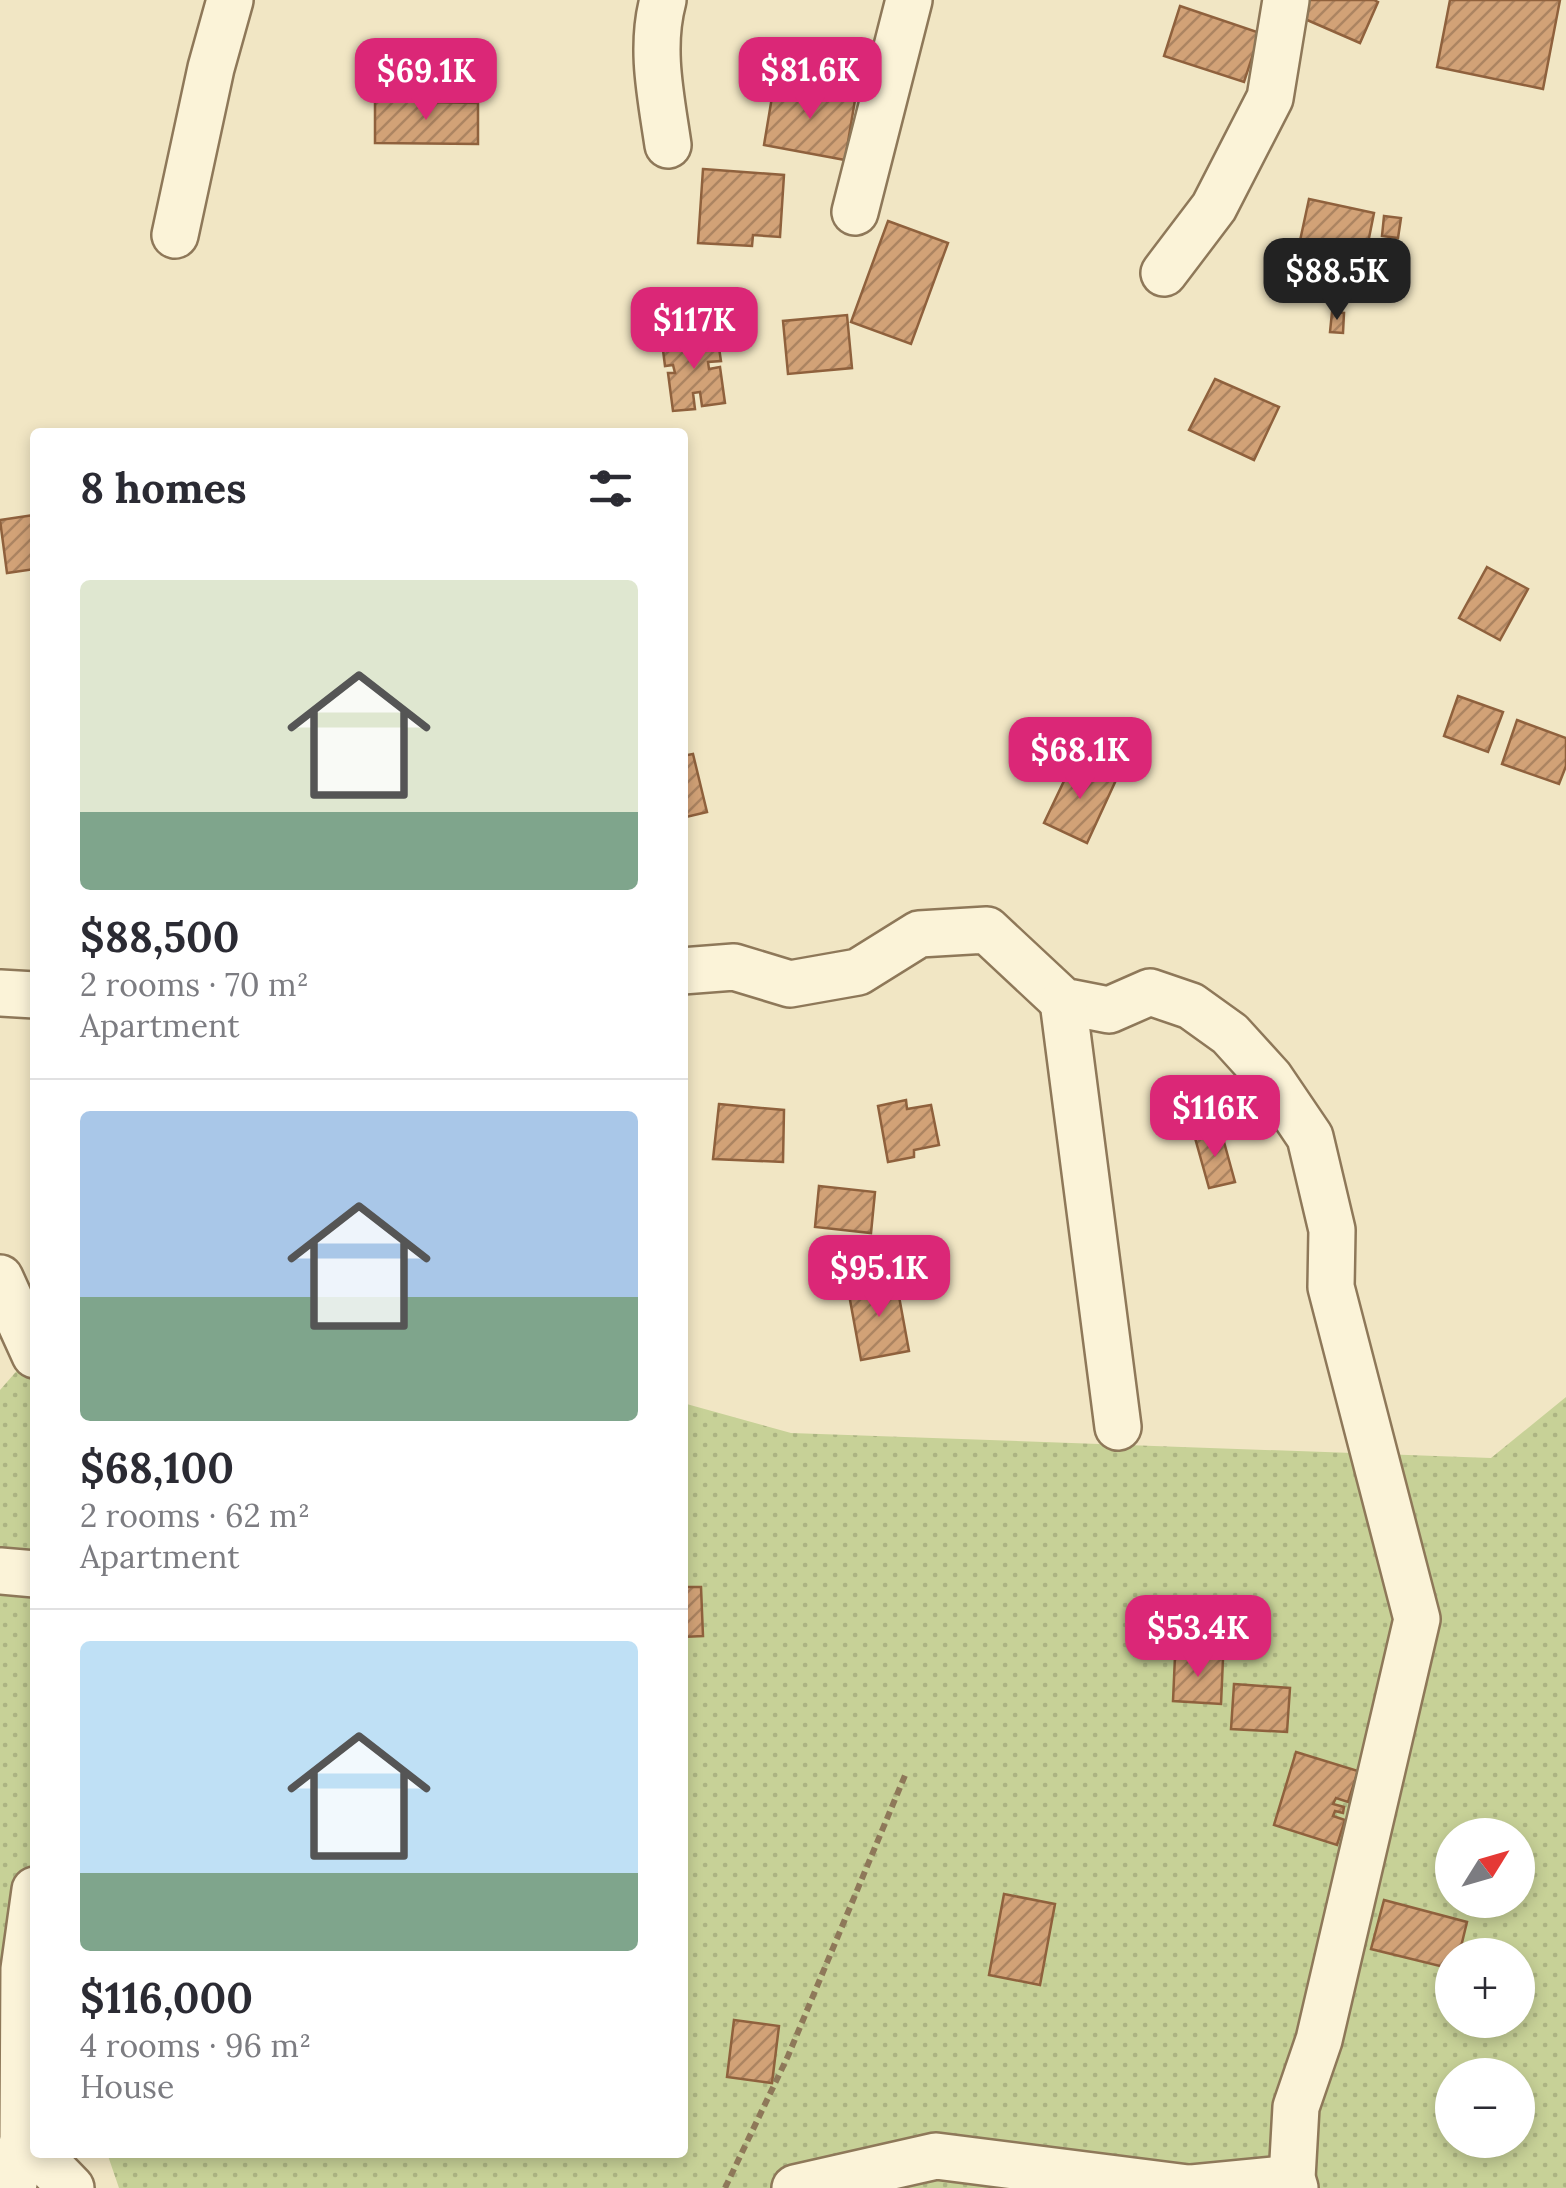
<!DOCTYPE html>
<html lang="en">
<head>
<meta charset="utf-8">
<style>
	:root { --surface:#fff; --page:#f7f7f7; --text:#2b2b33; --muted:#7c7c81; --line:#e1e1e2; --accent:#db2777 }
	body { margin:0; font-family:Lora,serif; background:var(--page); color:var(--text); height:100vh; display:flex; flex-direction:column; font-size:38px; white-space:nowrap }
	* { box-sizing:border-box; margin:0 }
	p { font-size:32px; color:var(--muted) }
	.icon { flex:none; width:55px; height:55px; fill:none; stroke:currentColor; stroke-width:2; stroke-linecap:round; stroke-linejoin:round }
	.map { position:relative; flex:1; overflow:hidden }
	.drawer { position:absolute; left:30px; top:428px; width:658px; height:1730px; display:flex; flex-direction:column; background:var(--surface); border-radius:10px; box-shadow:0 5px 15px #0003 }
	.drawer>* { flex:none }
	.needle { width:65px; rotate:53deg }
	.buttons { position:absolute; left:1435px; top:1818px; display:grid; gap:20px }
	.buttons a { display:grid; place-items:center; width:100px; height:100px; border-radius:50%; background:var(--surface); box-shadow:0 5px 15px #0003; font-size:50px }
	.price { position:absolute; translate:-50% -85px; padding:0 22px; border-radius:20px; background:var(--accent); color:#fff; font-size:32px; line-height:65px; filter:drop-shadow(0 2px 5px #0008) }
	.price::after { content:''; position:absolute; left:50%; top:60px; width:30px; height:22px; margin-left:-15px; background:inherit; clip-path:polygon(0 0,100% 0,50% 100%) }
	.price.current { background:#222; color:#fff }
	ul { padding:0; list-style:none }
	li { display:grid; align-content:center; gap:20px; height:530px; padding:0 50px }
	li+li { border-top:2px solid var(--line) }
	li span { display:grid; place-items:center; height:310px; border-radius:10px; color:#555 }
	li>.icon { margin-inline-start:auto }
	span .icon { width:180px; height:180px; fill:#fffc; stroke-width:1 }
	li b { font-size:42px }
	h2 { display:flex; justify-content:space-between; align-items:center; height:120px; padding:0 50px; font-size:42px }
	.map>svg:first-child { display:block }
	.grass { fill:url(#grass-dots); fill-rule:evenodd }
	.building { fill:url(#building-hatch); stroke:#8f613d; stroke-width:2.5 }
	.lines { fill:none; stroke-linecap:round; stroke-linejoin:round }
	.minor-casing { stroke:#8e7859; stroke-width:50 }
	.path { stroke:#8e7859; stroke-width:6; stroke-dasharray:8 5; stroke-linecap:butt }
	.minor { stroke:#fbf3d8; stroke-width:45 }
</style>
</head>
<body>
<div class="map">
<svg width="1566" height="2188" viewBox="0 0 1566 2188">
	<defs>
		<pattern id="grass-dots" width="8" height="8" patternUnits="userSpaceOnUse" patternTransform="scale(2.5)"><rect width="8" height="8" fill="#c7d197"/><path d="M2 2h.1M6 6h.1" fill="none" stroke="#acb482" stroke-width="1.8" stroke-linecap="round"/></pattern>
		<pattern id="building-hatch" width="6" height="6" patternUnits="userSpaceOnUse" patternTransform="scale(2.5)"><rect width="6" height="6" fill="#d2a277"/><path d="M-1 1l2-2M0 6l6-6M5 7l2-2" fill="none" stroke="#ac8461"/></pattern>
	</defs>
	<rect width="100%" height="100%" fill="#f1e6c4"/>
	<g class="grass">
		<polygon points="35,1350 35,2028 0,2007 0,1390"/>
		<path d="M1566,1397V2188H119L107,2153L682,2152L683,1403L791,1433L1491,1458ZM1452,1835H1518V1900H1452ZM1452,1955H1518V2020H1452ZM1452,2075H1518V2140H1452Z"/>
	</g>
	<g class="building">
		<polygon points="1296,0 1374,0 1378,2 1360,43 1291,13"/>
		<polygon points="1450,0 1560,0 1543,89 1437,67"/>
		<polygon points="1180,6 1260,33 1244,82 1164,56"/>
		<polygon points="774,85 855,100 845,160 764,145"/>
		<polygon points="375,101 478,103 478,144 375,143"/>
		<polygon points="703,169 784,175 780,237 753,235 752,246 698,243"/>
		<polygon points="1309,199 1374,213 1364,263 1298,250"/>
		<polygon points="1384,216 1401,218 1398,238 1382,236"/>
		<polygon points="888,221 948,243 911,344 851,322"/>
		<polygon points="1284,254 1327,268 1317,298 1274,283"/>
		<polygon points="1332,312 1344,313 1343,333 1330,332"/>
		<polygon points="847,315 852,368 788,374 783,321"/>
		<polygon points="717,335 721,361 708,362 709,369 720,367 725,403 702,406 700,392 693,393 695,409 673,411 668,373 675,373 673,365 665,366 662,342"/>
		<polygon points="1215,379 1279,407 1254,460 1189,430"/>
		<polygon points="34,515 35,569 7,573 0,520"/>
		<polygon points="1487,567 1528,589 1500,640 1459,618"/>
		<polygon points="1458,696 1503,712 1488,752 1444,736"/>
		<polygon points="1517,720 1566,738 1566,766 1559,784 1502,764"/>
		<polygon points="693,754 707,812 682,818 682,756"/>
		<polygon points="1074,760 1116,780 1087,843 1044,823"/>
		<polygon points="906,1100 907,1109 931,1105 939,1145 914,1150 914,1157 888,1162 878,1106"/>
		<polygon points="719,1104 784,1110 783,1162 713,1159"/>
		<polygon points="1221,1131 1235,1182 1209,1188 1195,1138"/>
		<polygon points="819,1186 875,1192 871,1233 815,1227"/>
		<polygon points="896,1280 909,1351 861,1360 848,1289"/>
		<polygon points="682,1587 701,1587 703,1636 682,1637"/>
		<polygon points="1175,1656 1223,1659 1221,1704 1173,1701"/>
		<polygon points="1234,1684 1290,1688 1287,1732 1231,1729"/>
		<polygon points="1296,1752 1358,1771 1348,1802 1336,1798 1333,1804 1344,1807 1343,1813 1335,1811 1333,1816 1345,1820 1337,1845 1274,1825"/>
		<polygon points="1004,1894 1055,1904 1040,1985 989,1975"/>
		<polygon points="1384,1900 1467,1922 1459,1955 1452,1955 1452,1969 1371,1949"/>
		<polygon points="734,2020 779,2026 772,2083 727,2077"/>
	</g>
	<g class="lines">
		<defs>
			<g id="minor">
				<path d="M663,0C650,48 661,97 668,145"/>
				<polyline points="855,212 909,0"/>
				<polyline points="175,235 211,68 230,0"/>
				<polyline points="1164,273 1214,207 1270,98 1286,0"/>
				<polyline points="682,971 734,967 790,984 858,972 919,934 987,930 1063,1001 1109,1010 1150,992 1191,1006 1230,1034 1270,1078 1310,1137 1332,1230 1331,1287 1417,1619 1319,2040 1296,2107 1292,2178 1295,2188"/>
				<polyline points="0,993 35,995"/>
				<polyline points="1063,1001 1118,1427"/>
				<polyline points="0,1278 35,1355"/>
				<polyline points="0,1571 35,1574"/>
				<polyline points="36,2152 71,2188"/>
				<polyline points="13,2188 23,2139 24,1969 35,1890"/>
				<polyline points="795,2188 936,2156 1188,2188"/>
				<polyline points="1192,2188 1292,2178"/>
			</g>
		</defs>
		<use href="#minor" class="minor-casing"/>
		<polyline class="path" points="725,2188 788,2056 906,1773"/>
		<use href="#minor" class="minor"/>
	</g>
</svg>
<div class="buttons">
<a><svg class="needle" viewBox="-14 -14 28 28"><path d="M0-13l5 13h-10z" fill="#e53935"/><path d="M0 13l5-13h-10z" fill="#7c7c81"/></svg></a>
<a>+</a>
<a>−</a>
</div>
<b class="price" style="left:810px;top:122px">$81.6K</b>
<b class="price" style="left:426px;top:123px">$69.1K</b>
<b class="price current" style="left:1337px;top:323px">$88.5K</b>
<b class="price" style="left:694px;top:372px">$117K</b>
<b class="price" style="left:1080px;top:802px">$68.1K</b>
<b class="price" style="left:1215px;top:1160px">$116K</b>
<b class="price" style="left:879px;top:1320px">$95.1K</b>
<b class="price" style="left:1198px;top:1680px">$53.4K</b>
<section class="drawer">
<h2>8 homes<svg class="icon" aria-label="filters" viewBox="0 0 24 24"><path d="M4 7h16M4 17h16"/><circle cx="9" cy="7" r="2"/><circle cx="15" cy="17" r="2"/></svg></h2>
<ul>
<li><span style="background:linear-gradient(#dfe7d0 75%,#7fa58c 0)"><svg class="icon" aria-label="home" viewBox="0 0 24 24"><path d="M3 11l9-7 9 7M6 9v11h12V9"/></svg></span><div><b>$88,500</b><p>2 rooms · 70 m²</p><p>Apartment</p></div></li>
<li><span style="background:linear-gradient(#a9c7e8 60%,#7fa58c 0)"><svg class="icon" aria-label="home" viewBox="0 0 24 24"><path d="M3 11l9-7 9 7M6 9v11h12V9"/></svg></span><div><b>$68,100</b><p>2 rooms · 62 m²</p><p>Apartment</p></div></li>
<li><span style="background:linear-gradient(#bfe0f5 75%,#7fa58c 0)"><svg class="icon" aria-label="home" viewBox="0 0 24 24"><path d="M3 11l9-7 9 7M6 9v11h12V9"/></svg></span><div><b>$116,000</b><p>4 rooms · 96 m²</p><p>House</p></div></li>
</ul>
</section>
</div>
</body>
</html>
